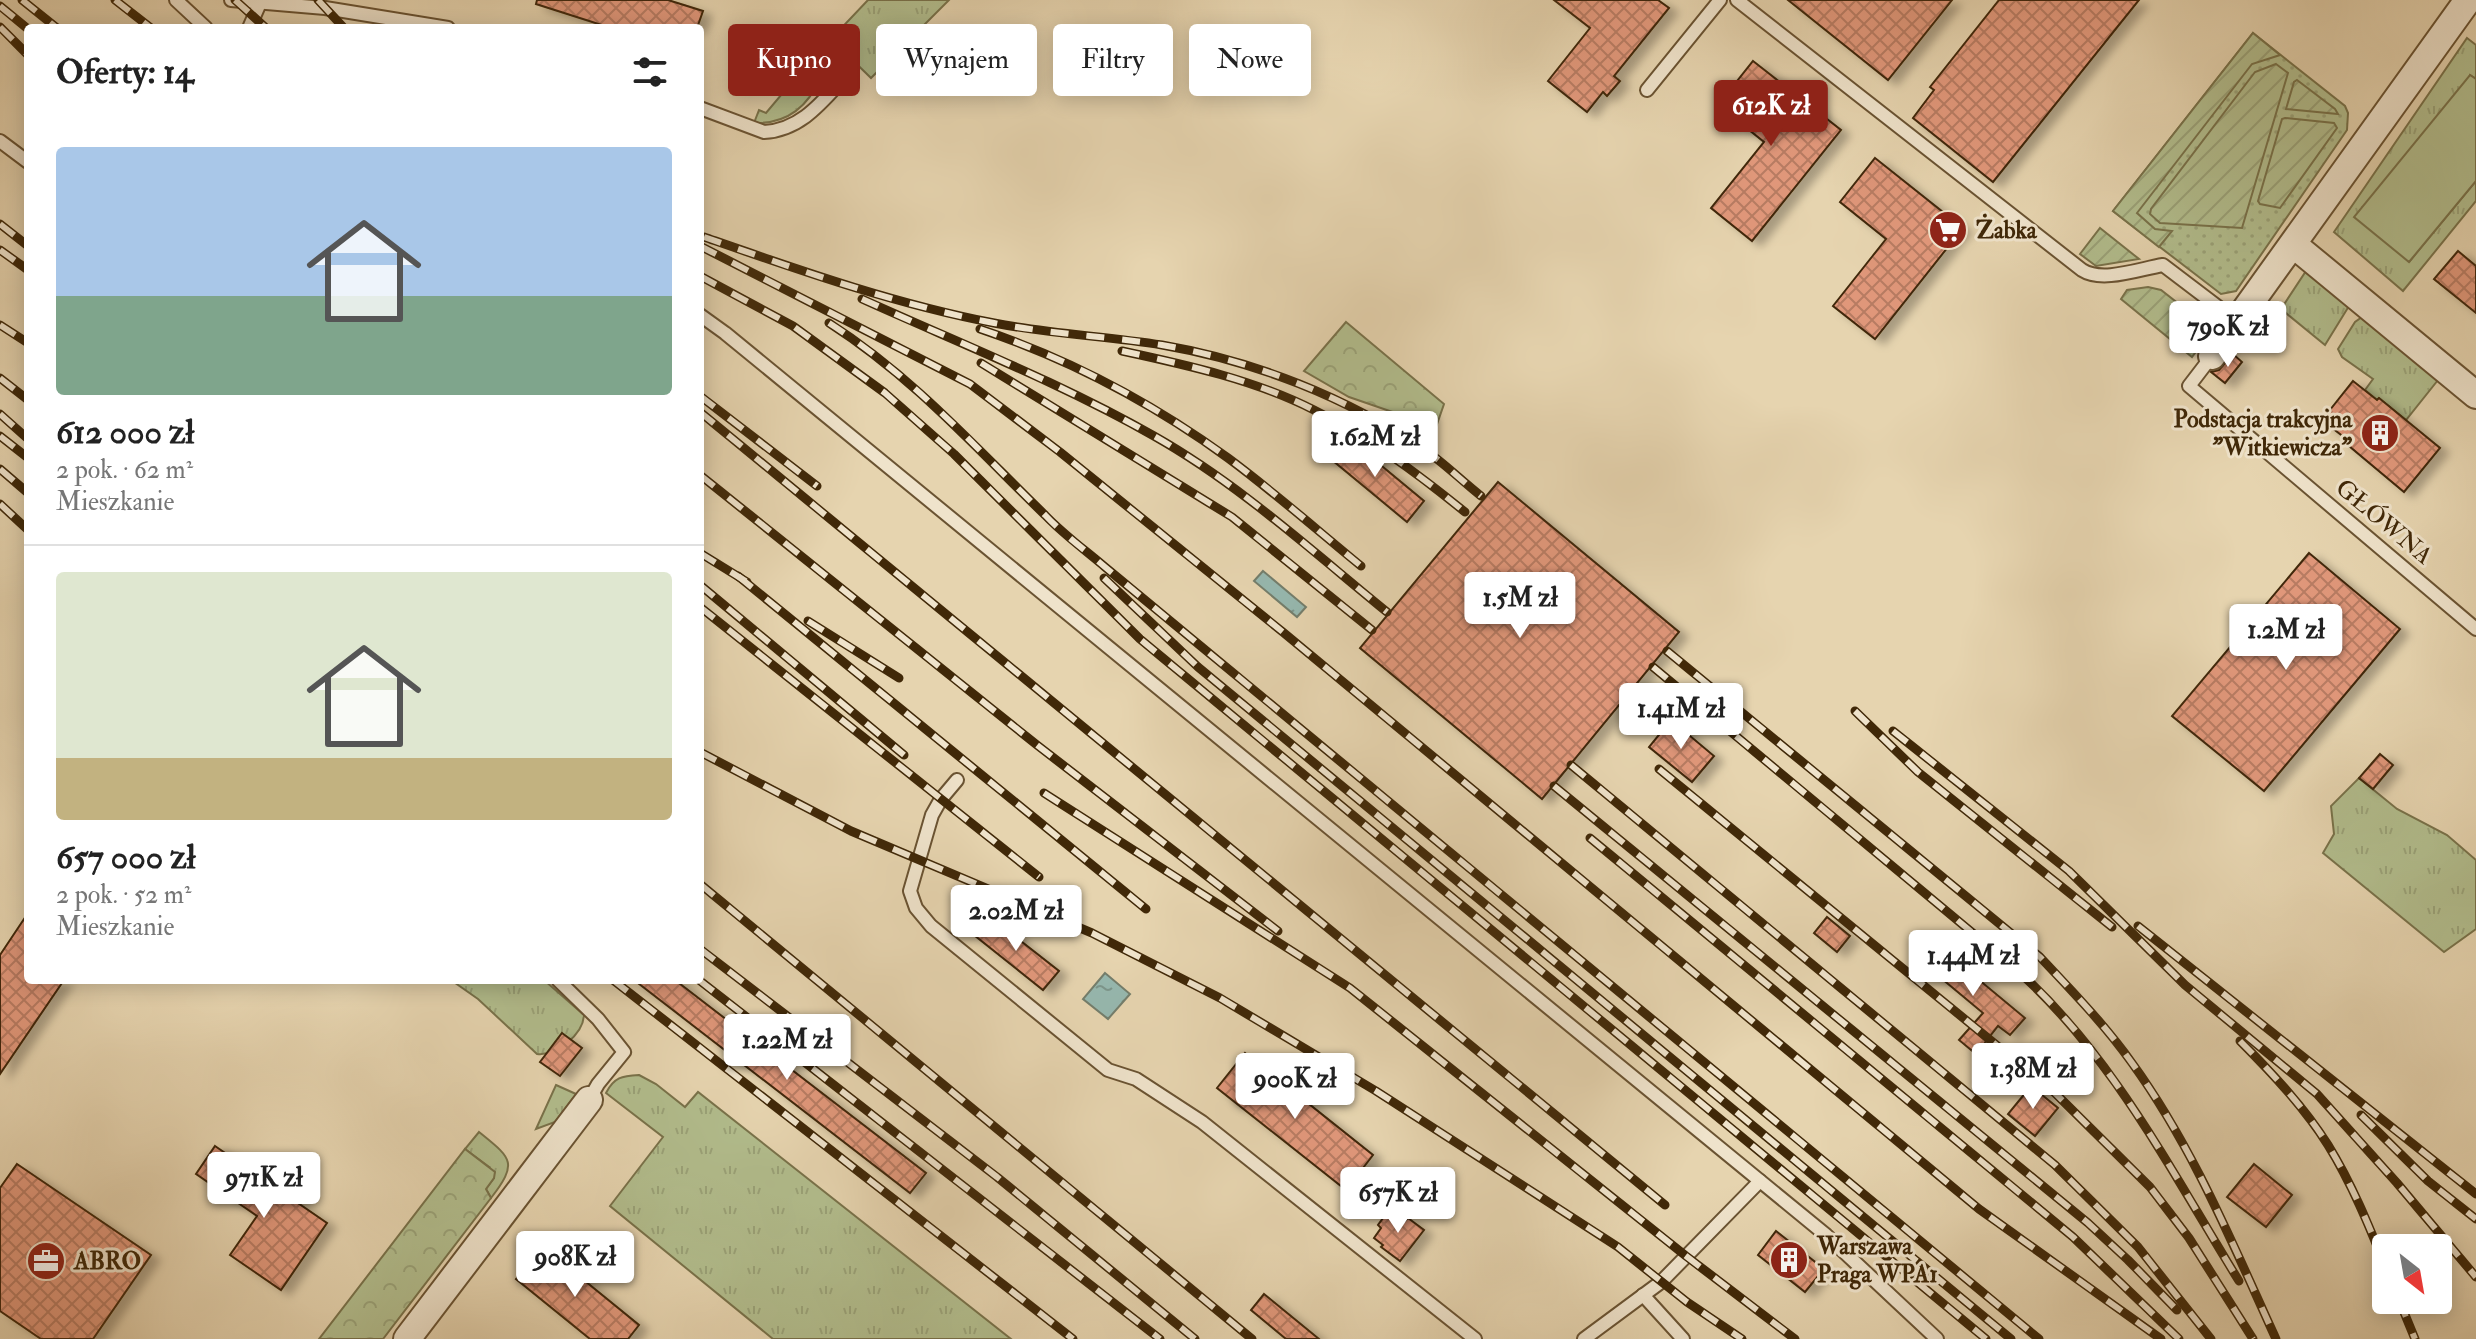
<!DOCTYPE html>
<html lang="pl">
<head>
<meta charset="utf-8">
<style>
	:root { --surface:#fff; --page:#f6f6f6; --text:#222; --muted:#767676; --line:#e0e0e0; --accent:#8f2418 }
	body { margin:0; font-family:"IM FELL Double Pica",serif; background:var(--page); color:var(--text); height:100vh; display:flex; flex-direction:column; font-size:30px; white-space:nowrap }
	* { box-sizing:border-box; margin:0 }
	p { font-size:26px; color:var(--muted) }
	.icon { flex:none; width:44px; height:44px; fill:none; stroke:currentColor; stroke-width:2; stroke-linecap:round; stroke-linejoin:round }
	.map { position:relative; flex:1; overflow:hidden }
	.drawer { position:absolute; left:24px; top:24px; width:680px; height:960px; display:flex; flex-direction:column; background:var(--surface); border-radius:8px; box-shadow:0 4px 20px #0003 }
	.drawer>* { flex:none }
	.top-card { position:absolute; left:728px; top:24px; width:760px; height:72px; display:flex; gap:16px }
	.needle { width:52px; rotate:149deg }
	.fabs { position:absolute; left:2372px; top:1234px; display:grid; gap:16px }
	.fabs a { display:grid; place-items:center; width:80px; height:80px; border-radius:8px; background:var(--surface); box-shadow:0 4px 20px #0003; font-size:40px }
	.price { position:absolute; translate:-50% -68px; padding:0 18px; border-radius:8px; background:#fff; color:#222; font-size:26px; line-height:52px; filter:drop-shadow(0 2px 4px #0008) }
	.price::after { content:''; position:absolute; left:50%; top:48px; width:24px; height:18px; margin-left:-12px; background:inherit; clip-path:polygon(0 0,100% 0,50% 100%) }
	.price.active { background:var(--accent); color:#fff }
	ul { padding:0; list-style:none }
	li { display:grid; align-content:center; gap:16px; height:424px; padding:0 32px }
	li+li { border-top:2px solid var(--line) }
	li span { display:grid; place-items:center; height:248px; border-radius:8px; color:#555 }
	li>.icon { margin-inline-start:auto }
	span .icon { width:144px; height:144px; fill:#fffc; stroke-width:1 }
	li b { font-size:34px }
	h2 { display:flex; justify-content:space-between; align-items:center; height:96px; padding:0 32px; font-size:34px }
	.pill { padding:0 28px; border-radius:8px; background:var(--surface); box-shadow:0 4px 20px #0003; font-size:28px; line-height:72px }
	.pill.active { background:var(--accent); color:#fff }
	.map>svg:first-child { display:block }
	.grass { fill:url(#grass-tufts); stroke:#79724a; stroke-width:2 }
	.forest { fill:url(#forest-crowns); stroke:#79724a; stroke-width:2 }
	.park { fill:url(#park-dots); stroke:#79724a; stroke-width:2 }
	.garden { fill:url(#garden-furrows); stroke:#79724a; stroke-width:2 }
	.pitch { fill:#b2bd8d; stroke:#79724a; stroke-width:2 }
	.water { fill:url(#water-ripples); stroke:#747e6c; stroke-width:2 }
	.building { fill:url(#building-cross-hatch); stroke:#402808; stroke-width:2; filter:url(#shadow) }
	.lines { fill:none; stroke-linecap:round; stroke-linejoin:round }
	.lane-casing { stroke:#6a5332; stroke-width:16 }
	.street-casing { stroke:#6a5332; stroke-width:30 }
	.lane { stroke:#efe3cb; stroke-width:12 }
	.street { stroke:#efe3cb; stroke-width:26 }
	.rail-casing { stroke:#402808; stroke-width:9 }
	.rail { stroke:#efe3cb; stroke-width:6; stroke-dasharray:18; stroke-linecap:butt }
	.labels { text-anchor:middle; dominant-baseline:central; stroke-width:6; stroke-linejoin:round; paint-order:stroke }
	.poi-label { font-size:24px; font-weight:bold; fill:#402808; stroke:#efe3cb; text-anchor:start }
	.street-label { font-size:24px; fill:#402808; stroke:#efe3cb }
</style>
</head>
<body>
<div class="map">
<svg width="2476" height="1339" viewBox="0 0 2476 1339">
	<defs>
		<pattern id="grass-tufts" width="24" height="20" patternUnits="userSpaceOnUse" patternTransform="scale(2)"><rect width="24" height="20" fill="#b2bd8d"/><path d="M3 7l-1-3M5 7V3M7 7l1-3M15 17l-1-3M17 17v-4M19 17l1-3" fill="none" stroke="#9aa278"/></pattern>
		<pattern id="forest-crowns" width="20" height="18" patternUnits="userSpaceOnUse" patternTransform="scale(2)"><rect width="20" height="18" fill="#b2bd8d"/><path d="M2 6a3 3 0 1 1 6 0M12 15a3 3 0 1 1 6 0" fill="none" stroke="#9aa278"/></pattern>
		<pattern id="park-dots" width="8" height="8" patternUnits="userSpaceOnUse" patternTransform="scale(2)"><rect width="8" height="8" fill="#b2bd8d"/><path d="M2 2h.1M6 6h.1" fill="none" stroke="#9aa278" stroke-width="1.8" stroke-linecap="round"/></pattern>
		<pattern id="garden-furrows" width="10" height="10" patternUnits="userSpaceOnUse" patternTransform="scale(2)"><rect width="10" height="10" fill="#b2bd8d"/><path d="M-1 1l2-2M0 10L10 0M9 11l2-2" fill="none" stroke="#9aa278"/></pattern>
		<pattern id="water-ripples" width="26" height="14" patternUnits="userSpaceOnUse" patternTransform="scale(2)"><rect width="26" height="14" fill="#96b8af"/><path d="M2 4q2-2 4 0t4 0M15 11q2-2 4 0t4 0" fill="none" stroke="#7c968c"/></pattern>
		<pattern id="building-cross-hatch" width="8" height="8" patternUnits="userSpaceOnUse" patternTransform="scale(2)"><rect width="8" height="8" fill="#e0977a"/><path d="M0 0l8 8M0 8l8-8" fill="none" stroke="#b77b62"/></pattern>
		<filter id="shadow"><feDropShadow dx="9" dy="5" stdDeviation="4" flood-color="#0004"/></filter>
	</defs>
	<rect width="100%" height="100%" fill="#e6d4af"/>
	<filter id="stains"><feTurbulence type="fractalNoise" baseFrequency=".0025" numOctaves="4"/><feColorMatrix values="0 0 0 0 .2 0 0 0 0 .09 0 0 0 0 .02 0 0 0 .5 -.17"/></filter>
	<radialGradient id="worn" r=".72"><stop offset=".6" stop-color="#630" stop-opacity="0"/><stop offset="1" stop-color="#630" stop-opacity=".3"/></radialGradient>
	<g class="grass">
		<polygon points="868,0 949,0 871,78 831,39"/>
		<polygon points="2467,38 2476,45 2476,79 2470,75 2409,262 2476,181 2476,201 2403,291 2334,232"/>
		<path d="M813,57L820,79C807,108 786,124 754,123L759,110L766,113Z"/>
		<polygon points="2306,271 2349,306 2325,345 2281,309"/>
		<polygon points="2362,317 2438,380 2406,420 2379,398 2377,400 2365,390 2373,379 2342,357 2338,349 2355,322"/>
		<polygon points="2359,778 2397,809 2447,835 2476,860 2476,929 2444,952 2323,853 2334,834 2331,806"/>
		<path d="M451,980H544L584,1015C583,1035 556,1056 537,1054L478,999Z"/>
		<path d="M639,1075L656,1084L685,1107L698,1092L1011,1339H773L610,1206L663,1137L606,1093C614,1077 622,1076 639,1075Z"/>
		<polygon points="556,1085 576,1094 555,1122 536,1129"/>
		<path d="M479,1132C511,1158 519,1162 491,1198L486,1189L494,1178L489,1167L465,1149Z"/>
	</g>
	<g class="forest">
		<polygon points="1346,322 1444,404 1436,427 1349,397 1304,371"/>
		<polygon points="465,1149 495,1172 494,1178 486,1189 491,1198 383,1339 319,1339"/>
	</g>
	<polygon class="park" points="2253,33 2345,106 2348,113 2347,130 2236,291 2221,294 2113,211"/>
	<g class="garden">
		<polygon points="2253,33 2280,55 2252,64 2137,213 2155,229 2172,231 2159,247 2113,211"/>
		<polygon points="2276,64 2288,73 2242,228 2160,223 2150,214 2151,209 2255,72"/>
		<polygon points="2297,80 2335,109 2338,114 2286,109 2294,82"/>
		<polygon points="2285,118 2334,123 2337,128 2280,208 2260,204 2258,201 2282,119"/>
		<polygon points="2100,228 2139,259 2096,266 2080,254"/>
		<polygon points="2148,287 2161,290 2212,330 2192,357 2121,299 2127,290"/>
	</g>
	<polygon class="pitch" points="2470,75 2476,79 2476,181 2409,262 2354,217"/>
	<g class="water">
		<polygon points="1263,571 1306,607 1297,617 1254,581"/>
		<polygon points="1105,973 1130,994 1108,1019 1083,999"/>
	</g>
	<g class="building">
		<polygon points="537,0 668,0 703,11 697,28 611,28 536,4"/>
		<polygon points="1554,0 1658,0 1669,8 1614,76 1620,81 1607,96 1603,92 1587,112 1548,81 1590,28"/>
		<polygon points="1788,0 1952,0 1888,80"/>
		<polygon points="1999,0 2139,0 1993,182 1913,118 1934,90 1930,87"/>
		<polygon points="1753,61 1841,130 1752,241 1711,208 1764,142 1718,105"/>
		<polygon points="1875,158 1963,228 1875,339 1833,306 1886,239 1840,202"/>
		<polygon points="2458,251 2476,266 2476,313 2434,279"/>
		<polygon points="2233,354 2242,362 2225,383 2211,372 2219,370"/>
		<polygon points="2353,381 2377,400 2379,398 2440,448 2404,492 2343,441 2345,438 2322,420"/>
		<polygon points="1341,436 1352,446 1354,443 1424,501 1407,522 1326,455"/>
		<polygon points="1498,482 1679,632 1542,799 1360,648"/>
		<polygon points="2309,553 2400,629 2264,791 2172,716"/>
		<polygon points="1671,720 1714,756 1692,782 1649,747"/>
		<polygon points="2380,754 2393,765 2373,789 2359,778"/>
		<polygon points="28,913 28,980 64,980 0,1074 0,955"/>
		<polygon points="989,916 1059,971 1043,990 974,935"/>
		<polygon points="1827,917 1850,936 1837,952 1814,933"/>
		<polygon points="1931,940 2025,1018 2010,1035 1998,1026 1976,1054 1959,1040 1983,1013 1917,958"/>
		<polygon points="634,980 675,980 926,1173 910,1193"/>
		<polygon points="562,1033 582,1048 560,1076 540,1062"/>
		<polygon points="1245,1053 1373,1155 1346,1190 1217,1088"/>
		<polygon points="2031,1086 2058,1108 2035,1136 2008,1114"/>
		<polygon points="215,1146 327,1223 281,1290 230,1255 257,1216 196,1174"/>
		<polygon points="17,1164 151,1255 93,1339 41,1339 0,1311 0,1188"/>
		<polygon points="2254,1164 2292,1195 2266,1227 2227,1197"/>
		<polygon points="1389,1210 1404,1222 1408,1218 1424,1230 1400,1261 1381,1247 1383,1245 1374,1238 1381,1228 1378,1225"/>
		<polygon points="1776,1231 1824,1269 1805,1292 1758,1255"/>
		<polygon points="542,1246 639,1325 628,1339 590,1339 516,1279"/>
		<polygon points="1264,1294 1319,1339 1286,1339 1251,1310"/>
	</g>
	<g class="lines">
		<defs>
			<g id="lane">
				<polyline points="176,0 206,28"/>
				<polyline points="231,0 325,8 448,28"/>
				<path d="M1737,0L2082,270C2102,283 2139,269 2163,265L2238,322"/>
				<polyline points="249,28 260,3"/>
				<polyline points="1647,90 1720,0"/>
				<path d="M700,108L764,132C801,130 822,102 846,76"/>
				<polyline points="0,141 28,162"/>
				<polyline points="700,315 725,333 1826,1235 1937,1339"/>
				<polyline points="2212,356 2189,386 2476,629"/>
				<polyline points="957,780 941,799 932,815 910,891 916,908 931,926 1108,1070 1136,1079 1202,1122 1475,1339"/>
				<polyline points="558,980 598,1019 624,1052 598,1084 589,1100"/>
				<polyline points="1643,1295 1683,1339"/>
				<polyline points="1584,1339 1661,1282 1760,1181"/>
			</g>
			<g id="street">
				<polyline points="2294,245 2476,395"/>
				<polyline points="2212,356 2468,0"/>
				<polyline points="407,1339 589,1100"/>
			</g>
		</defs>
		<use href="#lane" class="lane-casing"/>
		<use href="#street" class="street-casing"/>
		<use href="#lane" class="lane"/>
		<use href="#street" class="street"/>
		<defs>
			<g id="rail">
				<polyline points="22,0 57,28"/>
				<polyline points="115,0 151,28"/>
				<polyline points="235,0 266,28"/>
				<polyline points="318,0 344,28"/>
				<polyline points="0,6 28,29"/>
				<polyline points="0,27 28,55"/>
				<polyline points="0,224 28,246"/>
				<path d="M704,237C799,270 895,304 994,323C1050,334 1106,336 1162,345C1255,361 1346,397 1425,450C1444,463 1462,481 1481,496"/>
				<polyline points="700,246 970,384 1060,452 1284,633 1979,1209 2161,1339"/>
				<polyline points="0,250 28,270"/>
				<polyline points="700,276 793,326 885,393 954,454 1140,639 1986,1339"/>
				<path d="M862,299C959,343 1061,383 1154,436C1239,484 1312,551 1387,612"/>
				<path d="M829,323C913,377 974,446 1045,515C1063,534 1085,550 1105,567L2039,1339"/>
				<polyline points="0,325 28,343"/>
				<path d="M980,329C1069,359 1151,402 1228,458C1274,492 1317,530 1361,566"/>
				<path d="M1122,351C1187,365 1255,380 1314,410C1369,437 1418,474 1465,512"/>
				<polyline points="981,363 1232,517 1372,630"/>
				<polyline points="0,378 28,400"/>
				<polyline points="700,396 817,486"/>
				<polyline points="700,412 1665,1205"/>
				<polyline points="0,414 28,439"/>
				<polyline points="0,436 28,458"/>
				<polyline points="0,469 28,493"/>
				<polyline points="700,475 1037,745 1278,931"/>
				<polyline points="0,504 28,530"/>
				<polyline points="700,553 747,582"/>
				<polyline points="738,576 1146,909"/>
				<polyline points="1104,578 1198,667 2011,1339"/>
				<polyline points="700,585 904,755"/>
				<polyline points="700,607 1039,877"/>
				<polyline points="808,621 899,678"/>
				<path d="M1667,651L2040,957C2072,991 2105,1025 2132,1063C2193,1147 2233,1245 2276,1339"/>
				<path d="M1653,667L2010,964C2110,1050 2171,1171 2239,1281"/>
				<polyline points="1855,711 1918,772 2112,927"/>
				<polyline points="1893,731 2069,871 2185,985 2317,1094 2397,1183 2476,1277"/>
				<polyline points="700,752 851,831 1092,933 1220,998 1376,1091 1618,1247 1687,1302 1742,1339"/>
				<polyline points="1571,765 2055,1165 2138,1247 2211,1339"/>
				<polyline points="1659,769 2055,1093 2150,1187 2189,1238 2253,1339"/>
				<polyline points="1554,786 2088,1223 2128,1260 2177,1310"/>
				<polyline points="1044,793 1350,988 1686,1256 1795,1339"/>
				<polyline points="1590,838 2073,1237 2179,1339"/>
				<polyline points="700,884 1252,1339"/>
				<polyline points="2138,926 2476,1194"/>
				<polyline points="700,949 997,1177 1195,1339"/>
				<polyline points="613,980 1073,1339"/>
				<polyline points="699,980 1160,1339"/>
				<path d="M2240,1041C2272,1073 2304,1107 2328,1145C2352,1184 2369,1226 2386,1268"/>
				<polyline points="2361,1115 2428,1181 2476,1219"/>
				<polyline points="2399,1300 2415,1339"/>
			</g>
		</defs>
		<use href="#rail" class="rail-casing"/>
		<use href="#rail" class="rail"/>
	</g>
	<defs>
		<symbol id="supermarket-disc" viewBox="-11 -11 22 22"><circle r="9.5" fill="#8f2418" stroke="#efe3cb"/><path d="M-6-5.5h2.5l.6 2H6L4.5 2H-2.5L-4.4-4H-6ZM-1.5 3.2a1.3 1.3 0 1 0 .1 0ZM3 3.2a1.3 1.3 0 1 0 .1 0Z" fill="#fff"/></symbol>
		<symbol id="building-disc" viewBox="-11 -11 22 22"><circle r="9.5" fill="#8f2418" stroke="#efe3cb"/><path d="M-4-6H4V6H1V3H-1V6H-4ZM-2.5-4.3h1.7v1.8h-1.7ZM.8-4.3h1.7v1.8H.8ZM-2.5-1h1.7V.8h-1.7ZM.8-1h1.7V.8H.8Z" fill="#fff"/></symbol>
		<symbol id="office-disc" viewBox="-11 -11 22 22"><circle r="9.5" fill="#8f2418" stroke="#efe3cb"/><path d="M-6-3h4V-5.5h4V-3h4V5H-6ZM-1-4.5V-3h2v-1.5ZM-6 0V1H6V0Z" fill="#fff"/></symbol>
	</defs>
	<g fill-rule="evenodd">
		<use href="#supermarket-disc" x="1926" y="208" width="44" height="44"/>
		<use href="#building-disc" x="2358" y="411" width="44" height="44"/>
		<use href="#building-disc" x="1767" y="1238" width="44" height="44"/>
		<use href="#office-disc" x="24" y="1239" width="44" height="44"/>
	</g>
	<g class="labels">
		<g class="poi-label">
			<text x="1976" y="230">Żabka</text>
			<text x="2352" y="419" text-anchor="end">Podstacja trakcyjna<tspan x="2352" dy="28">"Witkiewicza"</tspan></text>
			<text x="1817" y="1246">Warszawa<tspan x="1817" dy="28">Praga WPA1</tspan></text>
			<text x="74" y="1261">ABRO</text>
		</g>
		<g class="street-label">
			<text transform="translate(2384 522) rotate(40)">GŁÓWNA</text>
		</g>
	</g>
	<rect width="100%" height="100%" filter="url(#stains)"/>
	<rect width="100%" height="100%" fill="url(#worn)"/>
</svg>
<div class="fabs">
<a><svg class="needle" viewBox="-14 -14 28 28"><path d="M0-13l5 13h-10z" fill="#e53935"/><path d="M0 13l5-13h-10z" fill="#767676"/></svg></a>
</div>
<b class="price active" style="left:1771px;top:148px">612K zł</b>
<b class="price" style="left:2228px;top:369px">790K zł</b>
<b class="price" style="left:1375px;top:479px">1.62M zł</b>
<b class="price" style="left:1520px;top:640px">1.5M zł</b>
<b class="price" style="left:2286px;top:672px">1.2M zł</b>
<b class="price" style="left:1681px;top:751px">1.41M zł</b>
<b class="price" style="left:1016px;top:953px">2.02M zł</b>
<b class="price" style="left:1973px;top:998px">1.44M zł</b>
<b class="price" style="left:787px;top:1082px">1.22M zł</b>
<b class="price" style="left:2033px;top:1111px">1.38M zł</b>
<b class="price" style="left:1295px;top:1121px">900K zł</b>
<b class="price" style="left:264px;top:1220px">971K zł</b>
<b class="price" style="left:1398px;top:1235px">657K zł</b>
<b class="price" style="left:575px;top:1299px">908K zł</b>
<div class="top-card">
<a class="pill active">Kupno</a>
<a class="pill">Wynajem</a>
<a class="pill">Filtry</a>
<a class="pill">Nowe</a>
</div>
<section class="drawer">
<h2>Oferty: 14<svg class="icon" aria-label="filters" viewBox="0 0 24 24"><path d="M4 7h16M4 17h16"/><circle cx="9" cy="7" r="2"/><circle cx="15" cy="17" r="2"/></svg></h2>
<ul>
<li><span style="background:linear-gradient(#a9c7e8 60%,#7fa58c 0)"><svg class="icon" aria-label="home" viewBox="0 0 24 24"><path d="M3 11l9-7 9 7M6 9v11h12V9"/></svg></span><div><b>612 000 zł</b><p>2 pok. · 62 m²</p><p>Mieszkanie</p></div></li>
<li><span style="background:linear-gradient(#dfe7d0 75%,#c2b280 0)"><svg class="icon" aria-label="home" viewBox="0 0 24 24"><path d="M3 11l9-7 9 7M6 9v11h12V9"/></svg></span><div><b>657 000 zł</b><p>2 pok. · 52 m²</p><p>Mieszkanie</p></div></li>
</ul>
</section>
</div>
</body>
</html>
